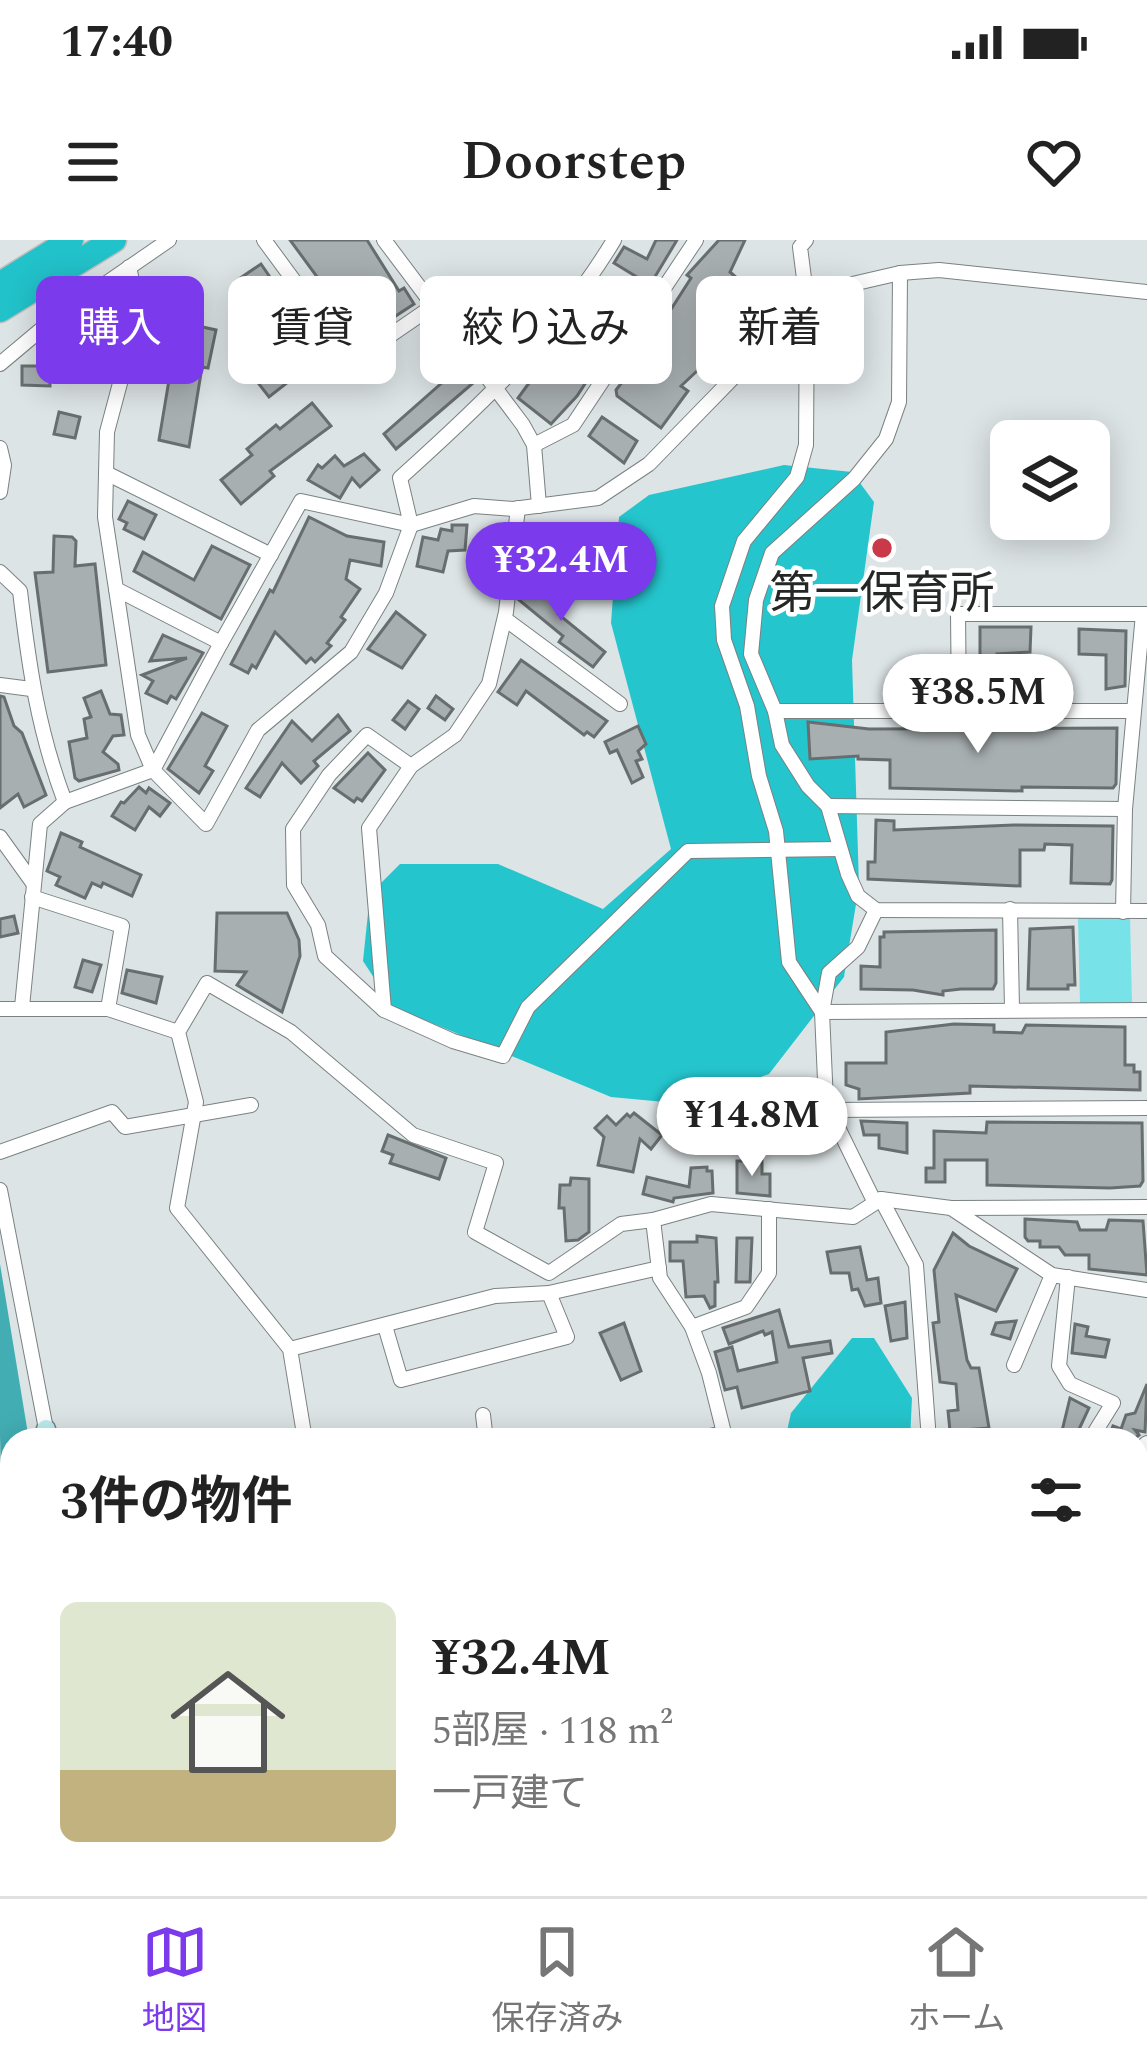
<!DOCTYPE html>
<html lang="ja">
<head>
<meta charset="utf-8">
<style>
	:root { --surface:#fff; --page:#f6f6f6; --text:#222; --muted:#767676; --line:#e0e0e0; --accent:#7c3aed }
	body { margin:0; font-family:Spectral,"Noto Sans JP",serif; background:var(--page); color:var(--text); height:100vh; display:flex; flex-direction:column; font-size:45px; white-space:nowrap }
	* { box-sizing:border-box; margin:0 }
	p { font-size:39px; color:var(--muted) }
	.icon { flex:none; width:66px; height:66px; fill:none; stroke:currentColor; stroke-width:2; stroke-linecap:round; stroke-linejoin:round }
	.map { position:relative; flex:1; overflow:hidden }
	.drawer { position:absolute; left:0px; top:1188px; width:1149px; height:468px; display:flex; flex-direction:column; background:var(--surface); border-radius:36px 36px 0 0; box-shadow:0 6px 30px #0003 }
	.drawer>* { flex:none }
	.hud { position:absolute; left:36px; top:36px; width:1077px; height:108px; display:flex; gap:24px }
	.tools { position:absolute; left:990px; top:180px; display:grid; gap:24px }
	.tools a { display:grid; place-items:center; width:120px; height:120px; border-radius:18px; background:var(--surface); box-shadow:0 6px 30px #0003; font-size:60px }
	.price { position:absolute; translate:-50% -102px; padding:0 27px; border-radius:42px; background:#fff; color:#222; font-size:39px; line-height:78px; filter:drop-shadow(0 3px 6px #0008) }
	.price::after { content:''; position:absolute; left:50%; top:72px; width:36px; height:27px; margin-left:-18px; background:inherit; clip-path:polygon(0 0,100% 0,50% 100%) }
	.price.selected { background:var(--accent); color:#fff }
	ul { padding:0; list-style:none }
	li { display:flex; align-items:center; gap:36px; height:300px; padding:0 60px }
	li span { display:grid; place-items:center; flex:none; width:336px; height:240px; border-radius:18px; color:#555 }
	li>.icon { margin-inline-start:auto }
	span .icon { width:144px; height:144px; fill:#fffc; stroke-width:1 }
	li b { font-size:51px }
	h2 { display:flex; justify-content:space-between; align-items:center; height:144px; padding:0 60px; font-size:51px }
	.pill { padding:0 42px; border-radius:18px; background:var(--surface); box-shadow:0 6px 30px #0003; font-size:42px; line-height:108px }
	.pill.selected { background:var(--accent); color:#fff }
	.status { display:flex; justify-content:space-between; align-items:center; height:84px; padding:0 60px; background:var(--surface); direction:ltr }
	.status svg { height:33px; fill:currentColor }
	header { display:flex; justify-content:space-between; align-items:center; height:156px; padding:0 60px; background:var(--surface); font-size:54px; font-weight:600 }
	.tab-bar { display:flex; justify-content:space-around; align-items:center; height:168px; border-top:3px solid var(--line); background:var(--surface); font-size:33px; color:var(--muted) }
	.tab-bar a { display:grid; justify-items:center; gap:6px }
	.tab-bar .selected { color:var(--accent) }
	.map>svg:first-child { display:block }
	.green { fill:#77e2e8 }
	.forest { fill:#25c5cd }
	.water { fill:#42aeb4 }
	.building { fill:#a8afb0; stroke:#686e6f; stroke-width:3 }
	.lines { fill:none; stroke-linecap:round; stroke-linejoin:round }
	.street-casing { stroke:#7b8182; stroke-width:16 }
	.secondary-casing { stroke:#7b8182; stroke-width:21 }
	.highway-casing { stroke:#bebebe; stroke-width:27 }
	.street { stroke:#fff; stroke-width:14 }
	.secondary { stroke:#bdedef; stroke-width:18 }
	.highway { stroke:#22c2ca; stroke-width:24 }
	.poi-dot { fill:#ca3947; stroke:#fff; stroke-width:4.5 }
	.labels { text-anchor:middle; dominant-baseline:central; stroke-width:9; stroke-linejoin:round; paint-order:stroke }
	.poi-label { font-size:45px; fill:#252727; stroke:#fff }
</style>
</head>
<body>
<div class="status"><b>17:40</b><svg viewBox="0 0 49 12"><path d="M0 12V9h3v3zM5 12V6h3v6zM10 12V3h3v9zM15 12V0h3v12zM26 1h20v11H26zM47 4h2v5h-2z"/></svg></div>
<header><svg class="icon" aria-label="menu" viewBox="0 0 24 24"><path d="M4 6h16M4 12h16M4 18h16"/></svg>Doorstep<svg class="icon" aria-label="heart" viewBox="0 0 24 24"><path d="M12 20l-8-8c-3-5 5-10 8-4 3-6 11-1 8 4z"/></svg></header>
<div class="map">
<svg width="1147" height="1656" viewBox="0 0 1147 1656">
	<rect width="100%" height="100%" fill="#dde4e5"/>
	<polygon class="green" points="1078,676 1130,677 1132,764 1080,764"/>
	<g class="forest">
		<polygon points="784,225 852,232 874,262 852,420 859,646 844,737 769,834 686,864 611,857 393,767 363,721 370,654 400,624 498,624 603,669 671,609 611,383 619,277 649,255"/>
		<polygon points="852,1098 874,1098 912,1158 910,1200 785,1200 791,1173"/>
	</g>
	<polygon class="water" points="0,1024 29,1200 12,1200 12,1644 51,1644 52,1656 12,1656 0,1195"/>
	<g class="building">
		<polygon points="290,0 367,0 399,51 404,48 414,64 362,98"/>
		<polygon points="656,0 677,0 650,45 614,23 624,7 647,19"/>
		<polygon points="719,0 745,0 730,32 746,46 711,84 729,101 681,146 688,151 661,188 617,156 616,150 666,86 668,74 691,38 687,35"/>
		<polygon points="261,24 285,59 279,63 299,91 306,87 329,121 306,137 302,131 269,157 252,135 281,112 236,41"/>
		<polygon points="600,46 613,55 610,59 632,72 577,156 551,184 518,158"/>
		<polygon points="189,84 216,90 208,128 202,127 189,207 159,200 172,122 180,124"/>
		<polygon points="22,126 50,126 50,146 22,145"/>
		<polygon points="461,126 472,144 396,209 384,194"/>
		<polygon points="312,163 331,186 270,231 274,236 241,264 221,240 252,215 247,209 276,185 280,189"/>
		<polygon points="59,172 80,177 75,198 54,194"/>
		<polygon points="602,177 637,201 624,223 589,196"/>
		<polygon points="364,214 379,230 360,247 352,238 340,258 308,240 318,225 322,228 335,216 344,226"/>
		<polygon points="128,261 156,275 144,299 124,289 127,283 119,279"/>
		<polygon points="309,277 347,296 384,302 381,326 350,320 346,339 360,349 341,377 345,380 327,403 331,406 315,422 311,418 306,423 275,392 256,428 252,425 248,433 231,424 270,350 273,352"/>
		<polygon points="452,285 467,285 465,310 448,311 443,332 417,326 423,297 438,300 441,289 452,291"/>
		<polygon points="54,296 72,297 76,301 75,326 95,324 106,425 48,432 35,333 53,332"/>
		<polygon points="212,306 250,325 221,379 134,331 143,312 194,340"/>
		<polygon points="530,341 563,367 558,374 605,412 593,427 559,402 563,396 519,360"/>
		<polygon points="396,372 425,395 402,428 368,409"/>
		<polygon points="980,387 1031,387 1030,412 997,414 997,445 970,445 970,424 980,424"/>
		<polygon points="1079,389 1126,391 1125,446 1106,449 1106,415 1079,414"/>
		<polygon points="163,395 203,413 176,459 171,456 167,463 146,453 153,441 142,435 187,418 150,421"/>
		<polygon points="521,420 607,481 594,497 587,492 584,495 526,451 517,465 498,452"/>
		<polygon points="101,451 110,474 121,475 124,495 113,496 103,512 118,524 119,530 79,541 75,538 69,502 87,498 84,479 91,477 84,458"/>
		<polygon points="0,456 4,457 14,486 22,493 46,555 24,567 18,554 0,568"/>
		<polygon points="436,456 453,469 445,480 428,468"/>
		<polygon points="408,461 419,469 405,489 393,480"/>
		<polygon points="202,473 227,486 205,526 213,531 199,553 168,529"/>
		<polygon points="338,475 350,491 314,521 318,526 301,543 282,523 260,557 246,548 292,481 312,501"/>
		<polygon points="808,482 869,489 1117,488 1116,544 1113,548 1022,547 1022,551 890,548 890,520 858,519 858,516 810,519"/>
		<polygon points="638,486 646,504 638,511 642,519 636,521 643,537 632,543 617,510 610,513 605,502"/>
		<polygon points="368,513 385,530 362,561 357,558 354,562 334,548"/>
		<polygon points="139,547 146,553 149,548 170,563 160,576 149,567 135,590 112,576 121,562 124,563"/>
		<polygon points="876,580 894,581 894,590 1014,585 1113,586 1112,640 1110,644 1071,643 1072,605 1045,604 1044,610 1020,610 1020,646 868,639 868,622 875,622"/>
		<polygon points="61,593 82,602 80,607 141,635 132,656 103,643 101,647 92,643 85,658 56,645 60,637 47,631"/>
		<polygon points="217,673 287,673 299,700 300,716 282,772 237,745 246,732 215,731"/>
		<polygon points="14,676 18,693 0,697 0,679"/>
		<polygon points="1073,687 1075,745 1068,745 1068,749 1028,749 1030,689"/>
		<polygon points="996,690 996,743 993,749 961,749 943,751 943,755 913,750 861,749 861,726 880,727 880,697 884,697 884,692"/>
		<polygon points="83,720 101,725 92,752 75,747"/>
		<polygon points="127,730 162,737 156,763 122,753"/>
		<polygon points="954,784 994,785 994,792 1022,793 1026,785 1125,787 1125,825 1134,825 1134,832 1140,832 1140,850 970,846 970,853 859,859 859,849 846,845 846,823 886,823 886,792"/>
		<polygon points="634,873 662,895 651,909 640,899 633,932 598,925 604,897 595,888 607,876 616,885 627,874 630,877"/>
		<polygon points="861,881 907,883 907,913 879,908 879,895 864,895"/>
		<polygon points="987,882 1142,883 1143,941 1140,946 1110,948 987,945 987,920 945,920 945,942 926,942 926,928 934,928 934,891 986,893"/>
		<polygon points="388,895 446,918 439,939 390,923 393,915 382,911"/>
		<polygon points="737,921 762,921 762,934 770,934 770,956 737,953"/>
		<polygon points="707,927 707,931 712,931 713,953 674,958 673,962 643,954 647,937 689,947 691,928"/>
		<polygon points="571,938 589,939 589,992 578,1000 566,1001 564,968 559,968 560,945 570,945"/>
		<polygon points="1025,979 1077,982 1080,990 1106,990 1109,980 1143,981 1147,1035 1089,1029 1089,1015 1065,1015 1059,1007 1040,1007 1040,1001 1028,1001 1025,997"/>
		<polygon points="953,993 969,1006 1017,1029 996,1071 956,1055 967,1120 971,1128 979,1128 989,1188 950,1191 948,1171 958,1170 956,1144 940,1142 933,1083 939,1082 934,1030"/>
		<polygon points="697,996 716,998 718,1042 715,1042 715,1066 710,1068 704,1056 686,1057 683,1021 670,1021 670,1002 697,1002"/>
		<polygon points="737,998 752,998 750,1042 736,1042"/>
		<polygon points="860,1007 867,1040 878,1038 881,1063 865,1066 858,1049 852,1050 849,1033 831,1033 827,1012"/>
		<polygon points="905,1062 907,1098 891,1101 885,1066"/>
		<polygon points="779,1070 789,1107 830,1101 832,1113 803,1118 810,1151 742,1168 737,1147 725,1150 715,1112 732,1107 738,1131 777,1122 772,1092 765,1095 763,1091 729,1104 723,1088"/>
		<polygon points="1016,1081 1010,1099 992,1094 996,1083"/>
		<polygon points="624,1083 641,1131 621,1140 600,1093"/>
		<polygon points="1075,1084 1088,1087 1086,1096 1109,1100 1105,1117 1072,1113"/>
		<polygon points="1147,1144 1145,1192 1135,1190 1139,1195 1133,1200 1108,1200 1113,1186 1121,1189 1126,1175 1135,1173"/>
		<polygon points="1070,1158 1089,1168 1074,1200 1061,1195"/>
	</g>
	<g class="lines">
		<defs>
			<g id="street">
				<polyline points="264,0 353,121 433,66"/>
				<polyline points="384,0 523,185 534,205 539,266"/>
				<polyline points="806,0 800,7 807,62 806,205 797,237 744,301 722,366 724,400 747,466 759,536 776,591 789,722 822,772"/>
				<polyline points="129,27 139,72 107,192 105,277 116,349 221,403 301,261 411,285 474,266 513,269 598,258 649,224 807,62 848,45 900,33 939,30 1147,52"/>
				<polyline points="900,33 899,162 886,199 854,239 772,313 756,360 751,414 775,471 782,505 808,546 828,566 848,634 858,656 876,670 1147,671"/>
				<polyline points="0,124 50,82 169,0"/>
				<polyline points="534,205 573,185 696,0"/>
				<polyline points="0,208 4,225 0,252"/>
				<polyline points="106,233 271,315"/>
				<polyline points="518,268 506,372 489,444 455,495 411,526 369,588 384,770 453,801 503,816 528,767 688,611 840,609"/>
				<path d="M0,332L20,351C29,427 38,490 65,562L153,530L221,403"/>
				<path d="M116,349L138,495L153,530L206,584L258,490L351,412L386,353L411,285L400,238C480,166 558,93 614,0"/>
				<polyline points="505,379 620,464"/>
				<polyline points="0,445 31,449"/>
				<polyline points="775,471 1133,471"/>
				<polyline points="959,471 958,374 1143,374"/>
				<polyline points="828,566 1125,569"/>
				<polyline points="0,597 33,643"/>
				<polyline points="32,657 122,686 108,769"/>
				<polyline points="1010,669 1012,769"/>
				<polyline points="1123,672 1125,569 1143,374 1147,374"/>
				<polyline points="22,767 40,584 65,562"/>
				<polyline points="0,769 108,769 178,792"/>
				<polyline points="384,770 325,716 318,685 294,645 293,589 329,535 367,495 411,526"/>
				<polyline points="822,772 1147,770"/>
				<polyline points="829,870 1147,868"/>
				<polyline points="0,912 112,872 125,887 251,865"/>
				<polyline points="0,950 46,1189"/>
				<polyline points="881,959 916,1025 929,1200"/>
				<polyline points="874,961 826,863 822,772 829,733 858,707 876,670"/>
				<polyline points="951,968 1147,967"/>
				<polyline points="653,980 660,1038 692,1087 709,1133 724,1193 690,1200"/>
				<polyline points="1068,1037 1059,1126 1070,1144 1113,1163 1090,1200"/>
				<polyline points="385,1086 401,1140 567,1097 549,1053"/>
				<polyline points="692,1087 746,1067 769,1033 769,969"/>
				<polyline points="290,1109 495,1056 549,1053 659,1028"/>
				<polyline points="1014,1125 1052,1035"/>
				<polyline points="483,1175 486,1200"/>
				<polyline points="305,1200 290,1109 177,968 196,862 178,792 207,743 291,792 413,895 496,923 475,992 549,1033 621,984 653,980 711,964 853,977 881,959 951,968 1052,1035 1147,1050"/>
				<polyline points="1137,1211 1147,1203"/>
				<polyline points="1137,1408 1147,1409"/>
				<polyline points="0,1419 12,1419"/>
				<polyline points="215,1644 219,1656"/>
				<polyline points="340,1644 344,1656"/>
				<polyline points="745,1644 754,1656"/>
				<polyline points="699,1656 724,1644"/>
			</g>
			<g id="secondary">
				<polyline points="46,1189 48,1200"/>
				<polyline points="66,1644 66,1656"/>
				<polyline points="1070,1644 1099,1656"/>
				<polyline points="878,1656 904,1644"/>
			</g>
			<g id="highway">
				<polyline points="0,44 71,0"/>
				<polyline points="0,70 114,0"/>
			</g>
		</defs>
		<use href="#street" class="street-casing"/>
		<use href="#secondary" class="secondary-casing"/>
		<use href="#highway" class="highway-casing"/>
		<use href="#street" class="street"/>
		<use href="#secondary" class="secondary"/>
		<use href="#highway" class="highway"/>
	</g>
	<circle class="poi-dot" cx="882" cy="308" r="12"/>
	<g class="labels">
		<g class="poi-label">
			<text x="882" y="354">第一保育所</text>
		</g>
	</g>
</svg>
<div class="tools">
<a><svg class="icon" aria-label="layers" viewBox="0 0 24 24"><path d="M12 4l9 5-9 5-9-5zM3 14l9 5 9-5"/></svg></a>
</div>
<b class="price selected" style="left:561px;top:384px">¥32.4M</b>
<b class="price" style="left:978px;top:516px">¥38.5M</b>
<b class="price" style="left:752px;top:939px">¥14.8M</b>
<div class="hud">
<a class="pill selected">購入</a>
<a class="pill">賃貸</a>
<a class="pill">絞り込み</a>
<a class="pill">新着</a>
</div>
<section class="drawer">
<h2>3件の物件<svg class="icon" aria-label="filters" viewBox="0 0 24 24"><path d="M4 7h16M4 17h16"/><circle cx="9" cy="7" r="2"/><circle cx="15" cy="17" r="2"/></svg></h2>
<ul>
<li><span style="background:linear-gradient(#dfe7d0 70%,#c2b280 0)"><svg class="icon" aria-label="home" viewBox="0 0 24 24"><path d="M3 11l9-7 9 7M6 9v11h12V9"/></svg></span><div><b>¥32.4M</b><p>5部屋 · 118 m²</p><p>一戸建て</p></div></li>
</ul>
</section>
</div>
<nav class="tab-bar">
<a class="selected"><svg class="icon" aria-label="map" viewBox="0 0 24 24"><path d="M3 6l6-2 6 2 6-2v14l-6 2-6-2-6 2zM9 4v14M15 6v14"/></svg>地図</a>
<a><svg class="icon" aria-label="saved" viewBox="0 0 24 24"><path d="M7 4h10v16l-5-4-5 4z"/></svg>保存済み</a>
<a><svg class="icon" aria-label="home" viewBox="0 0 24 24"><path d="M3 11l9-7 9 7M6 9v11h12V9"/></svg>ホーム</a>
</nav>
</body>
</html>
